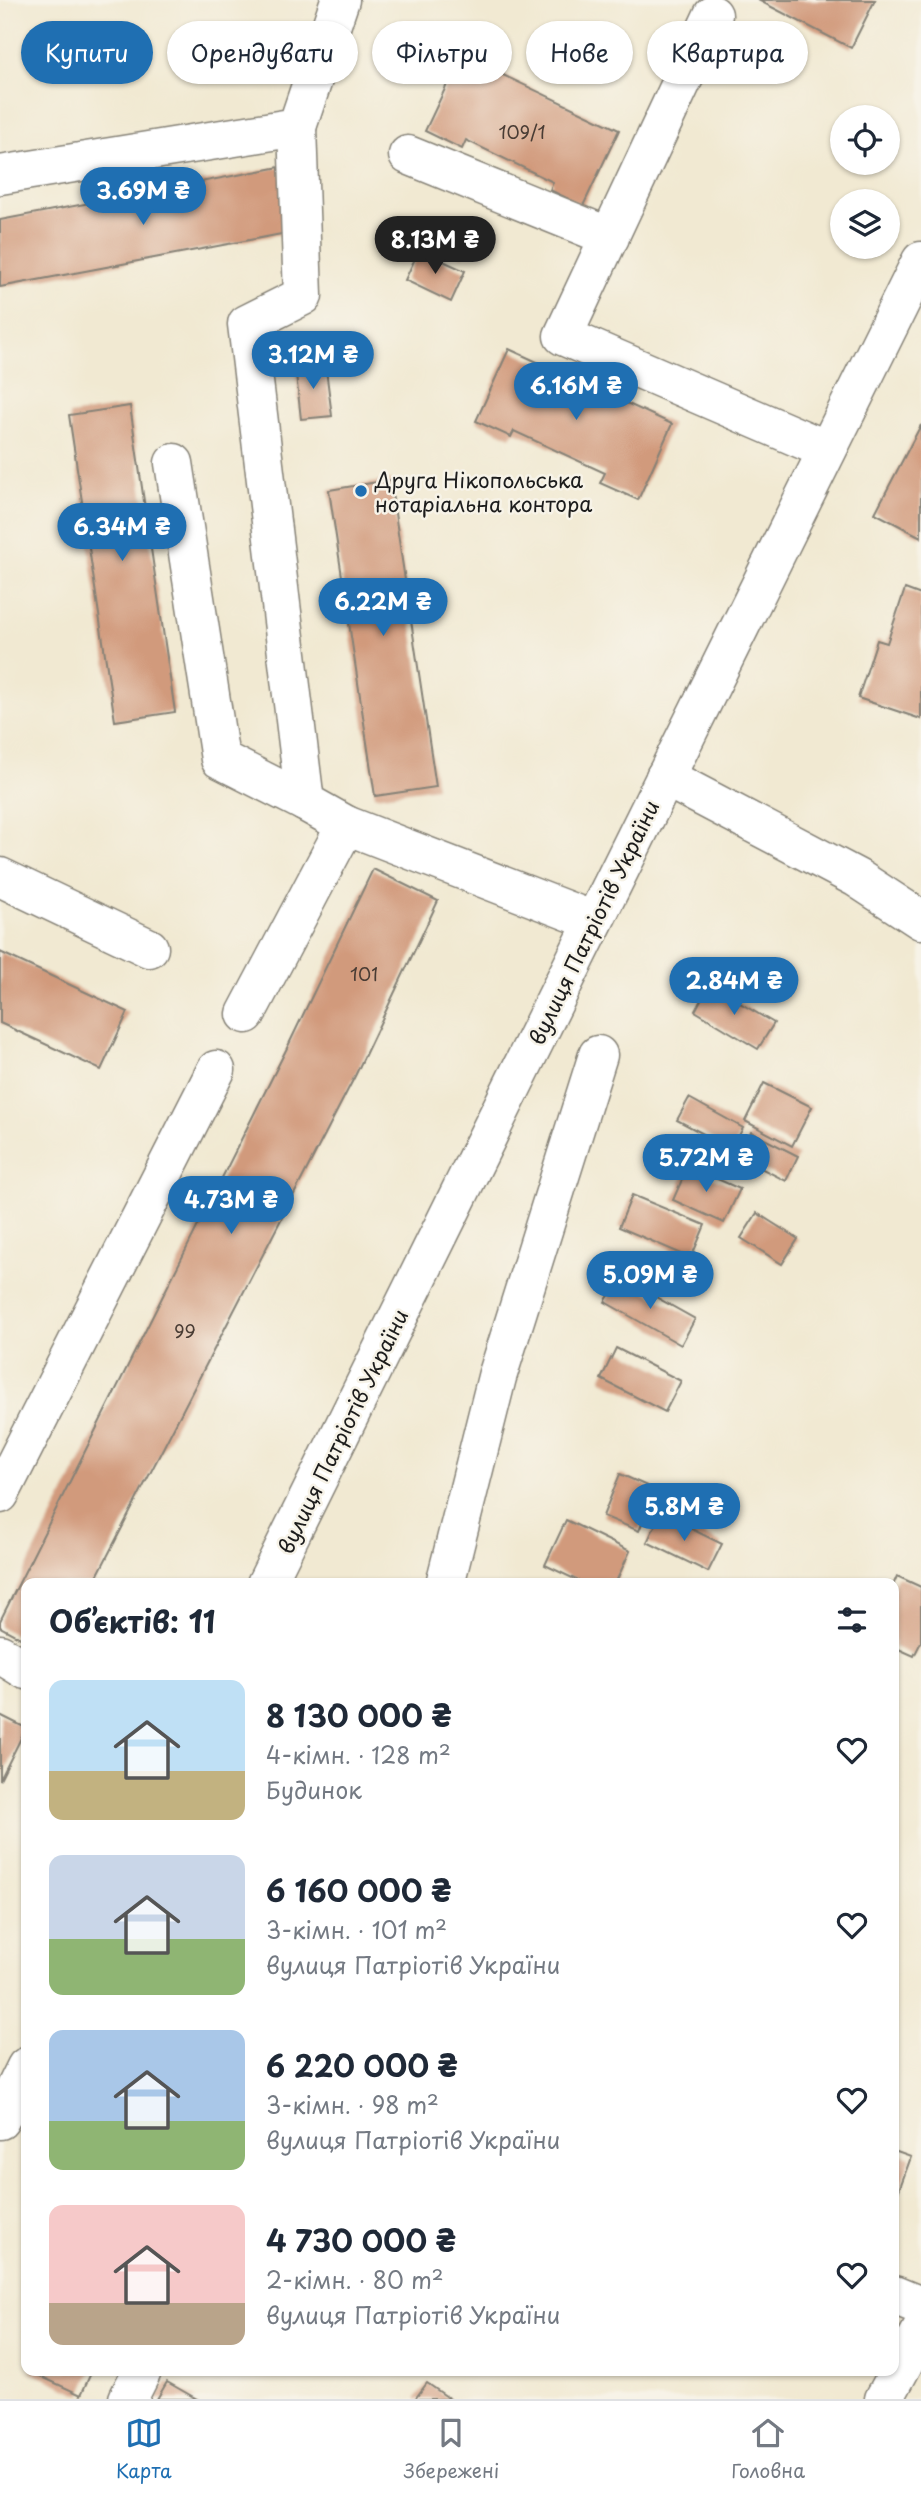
<!DOCTYPE html>
<html lang="uk">
<head>
<meta charset="utf-8">
<style>
	:root { --surface:#fff; --page:#f2f2f3; --text:#1f2937; --muted:#747a83; --line:#e0e1e3; --accent:#1f6fb2 }
	body { margin:0; font-family:"Playpen Sans",sans-serif; background:var(--page); color:var(--text); height:100vh; display:flex; flex-direction:column; font-size:26px; white-space:nowrap }
	* { box-sizing:border-box; margin:0 }
	p { font-size:23px; color:var(--muted) }
	.icon { flex:none; width:38px; height:38px; fill:none; stroke:currentColor; stroke-width:2; stroke-linecap:round; stroke-linejoin:round }
	.map { position:relative; flex:1; overflow:hidden }
	.panel { position:absolute; left:21px; top:1578px; width:878px; height:798px; display:flex; flex-direction:column; background:var(--surface); border-radius:14px; box-shadow:0 2px 5px #0004 }
	.panel>* { flex:none }
	.banner { position:absolute; left:21px; top:21px; width:880px; height:63px; display:flex; gap:14px }
	.controls { position:absolute; left:830px; top:105px; display:grid; gap:14px }
	.controls a { display:grid; place-items:center; width:70px; height:70px; border-radius:50%; background:var(--surface); box-shadow:0 2px 5px #0004; font-size:35px }
	.price { position:absolute; translate:-50% -60px; padding:0 16px; border-radius:24px; background:var(--accent); color:#fff; font-size:23px; line-height:46px; filter:drop-shadow(0 2px 4px #0008) }
	.price::after { content:''; position:absolute; left:50%; top:42px; width:21px; height:16px; margin-left:-10px; background:inherit; clip-path:polygon(0 0,100% 0,50% 100%) }
	.price.current { background:#222; color:#fff }
	ul { padding:0; list-style:none }
	li { display:flex; align-items:center; gap:21px; height:175px; padding:0 28px }
	li span { display:grid; place-items:center; flex:none; width:196px; height:140px; border-radius:14px; color:#555 }
	li>.icon { margin-inline-start:auto }
	span .icon { width:84px; height:84px; fill:#fffc; stroke-width:1 }
	li b { font-size:30px }
	h2 { display:flex; justify-content:space-between; align-items:center; height:84px; padding:0 28px; font-size:30px }
	.tag { padding:0 24px; border-radius:32px; background:var(--surface); box-shadow:0 2px 5px #0004; font-size:24px; line-height:63px }
	.tag.current { background:var(--accent); color:#fff }
	.menu { display:flex; justify-content:space-around; align-items:center; height:98px; border-top:2px solid var(--line); background:var(--surface); font-size:19px; color:var(--muted) }
	.menu a { display:grid; justify-items:center; gap:4px }
	.menu .current { color:var(--accent) }
	.map>svg:first-child { display:block }
	.building { fill:#d19a7c }
	.lines { fill:none; stroke-linecap:round; stroke-linejoin:round }
	.minor-casing { stroke:#868277; stroke-width:41 }
	.major-casing { stroke:#868277; stroke-width:41 }
	.minor { stroke:#fff; stroke-width:38 }
	.major { stroke:#fff; stroke-width:38 }
	.poi-dot { fill:#1f6fb2; stroke:#f7f3e8; stroke-width:2.5 }
	.labels { text-anchor:middle; dominant-baseline:central; stroke-width:5; stroke-linejoin:round; paint-order:stroke }
	.number-label { font-size:18px; fill:#493c34 }
	.poi-label { font-size:21px; fill:#1c1c1c; stroke:#f7f3e8; text-anchor:start }
	.street-label { font-size:21px; fill:#1c1c1c; stroke:#f7f3e8 }
</style>
</head>
<body>
<div class="map">
<svg width="921" height="2399" viewBox="0 0 921 2399">
	<rect width="100%" height="100%" fill="#f7f3e8"/>
	<filter id="ink" filterUnits="userSpaceOnUse"><feTurbulence type="fractalNoise" baseFrequency=".0143" numOctaves="2"/><feDisplacementMap in="SourceGraphic" scale="14" xChannelSelector="R" yChannelSelector="G"/><feConvolveMatrix kernelMatrix="1 2 1 2 8 2 1 2 1" color-interpolation-filters="sRGB"/></filter>
	<filter id="wash" filterUnits="userSpaceOnUse"><feTurbulence type="fractalNoise" baseFrequency=".00686" numOctaves="4" result="noise"/><feDisplacementMap in="SourceGraphic" scale="28" xChannelSelector="R" yChannelSelector="G"/><feGaussianBlur stdDeviation="1.57" result="paint"/><feColorMatrix in="noise" values="0 0 0 0 0 0 0 0 0 0 0 0 0 0 0 0 0 1.4 0 .05"/><feComposite in="paint" operator="in"/></filter>
	<g filter="url(#wash)">
		<rect width="100%" height="100%" fill="#f1e9d2"/>
		<g id="blocks">
			<g class="building">
				<polygon points="758,0 875,0 851,48"/>
				<polygon points="461,55 619,130 583,206 550,190 553,182 466,140 462,149 425,131"/>
				<polygon points="280,167 292,232 0,287 0,220"/>
				<polygon points="437,220 472,238 463,256 428,239"/>
				<polygon points="419,250 465,271 451,302 405,280"/>
				<polygon points="509,349 672,424 638,500 600,483 605,473 514,431 511,437 476,421"/>
				<polygon points="325,362 332,416 301,419 295,365"/>
				<polygon points="130,406 175,712 115,721 69,415"/>
				<polygon points="921,425 921,537 875,513"/>
				<polygon points="390,480 436,787 375,796 329,490"/>
				<polygon points="905,589 921,595 921,719 858,698 877,640 887,643"/>
				<polygon points="373,869 438,901 355,1076 93,1584 26,1584 26,1641 0,1627 0,1621 289,1044"/>
				<polygon points="0,952 128,1012 101,1070 0,1023"/>
				<polygon points="709,985 774,1023 758,1049 695,1011"/>
				<polygon points="764,1083 812,1107 792,1146 745,1121"/>
				<polygon points="689,1098 743,1128 732,1149 677,1120"/>
				<polygon points="751,1132 798,1156 786,1181 739,1157"/>
				<polygon points="688,1166 740,1189 724,1223 673,1200"/>
				<polygon points="632,1195 705,1225 691,1258 619,1227"/>
				<polygon points="757,1213 798,1239 782,1264 741,1238"/>
				<polygon points="620,1277 695,1319 681,1345 605,1302"/>
				<polygon points="616,1348 681,1381 665,1412 601,1379"/>
				<polygon points="620,1474 656,1490 639,1531 603,1516"/>
				<polygon points="661,1514 722,1544 708,1572 647,1542"/>
				<polygon points="566,1520 630,1551 615,1584 585,1584 545,1565"/>
				<polygon points="897,1576 921,1587 921,1642 914,1656 894,1647 894,1583"/>
				<polygon points="0,1715 26,1728 0,1780"/>
				<polygon points="894,2151 911,2157 895,2201 894,2201"/>
				<polygon points="29,2371 92,2371 81,2395"/>
				<polygon points="167,2382 197,2399 157,2399"/>
				<polygon points="427,2383 450,2399 415,2399"/>
			</g>
		</g>
	</g>
	<g filter="url(#ink)">
		<use href="#blocks" fill-opacity="0" stroke="#868277" stroke-width="2"/>
		<g class="lines">
			<defs>
				<g id="minor">
					<polyline points="713,15 563,336 827,450"/>
					<polyline points="297,127 303,296 247,324 305,802 346,825"/>
					<polyline points="408,155 610,237"/>
					<polyline points="0,175 297,127 340,0"/>
					<polyline points="174,463 220,759 305,802"/>
					<polyline points="665,777 857,878 921,920"/>
					<polyline points="0,877 149,948"/>
					<polyline points="246,1014 346,825 594,921"/>
					<polyline points="0,1494 216,1070"/>
					<polyline points="445,1584 497,1377 598,1055"/>
					<polyline points="0,1654 26,1670"/>
					<polyline points="894,2295 921,2306"/>
					<polyline points="128,2399 142,2371"/>
					<polyline points="884,2399 921,2331"/>
				</g>
				<g id="major">
					<polyline points="266,1584 921,261"/>
					<polyline points="0,2120 26,2067"/>
				</g>
			</defs>
			<use href="#minor" class="minor-casing"/>
			<use href="#major" class="major-casing"/>
			<use href="#minor" class="minor"/>
			<use href="#major" class="major"/>
		</g>
	</g>
	<circle class="poi-dot" cx="361" cy="491" r="7"/>
	<g class="labels">
		<g class="number-label">
			<text x="522" y="131">109/1</text>
			<text x="364" y="973">101</text>
			<text x="185" y="1330">99</text>
		</g>
		<g class="poi-label">
			<text x="375" y="479">Друга Нікопольська<tspan x="375" dy="24">нотаріальна контора</tspan></text>
		</g>
		<g class="street-label">
			<text transform="translate(593 922) rotate(-64)">вулиця Патріотів України</text>
			<text transform="translate(342 1431) rotate(-64)">вулиця Патріотів України</text>
		</g>
	</g>
</svg>
<div class="controls">
<a><svg class="icon" aria-label="locate" viewBox="0 0 24 24"><circle cx="12" cy="12" r="6"/><path d="M12 2v4M12 18v4M2 12h4M18 12h4"/></svg></a>
<a><svg class="icon" aria-label="layers" viewBox="0 0 24 24"><path d="M12 4l9 5-9 5-9-5zM3 14l9 5 9-5"/></svg></a>
</div>
<b class="price" style="left:143px;top:227px">3.69M ₴</b>
<b class="price current" style="left:435px;top:276px">8.13M ₴</b>
<b class="price" style="left:313px;top:391px">3.12M ₴</b>
<b class="price" style="left:576px;top:422px">6.16M ₴</b>
<b class="price" style="left:122px;top:563px">6.34M ₴</b>
<b class="price" style="left:383px;top:638px">6.22M ₴</b>
<b class="price" style="left:734px;top:1017px">2.84M ₴</b>
<b class="price" style="left:706px;top:1194px">5.72M ₴</b>
<b class="price" style="left:231px;top:1236px">4.73M ₴</b>
<b class="price" style="left:650px;top:1311px">5.09M ₴</b>
<b class="price" style="left:684px;top:1543px">5.8M ₴</b>
<div class="banner">
<a class="tag current">Купити</a>
<a class="tag">Орендувати</a>
<a class="tag">Фільтри</a>
<a class="tag">Нове</a>
<a class="tag">Квартира</a>
</div>
<section class="panel">
<h2>Об’єктів: 11<svg class="icon" aria-label="filters" viewBox="0 0 24 24"><path d="M4 7h16M4 17h16"/><circle cx="9" cy="7" r="2"/><circle cx="15" cy="17" r="2"/></svg></h2>
<ul>
<li><span style="background:linear-gradient(#bfe0f5 65%,#c2b280 0)"><svg class="icon" aria-label="home" viewBox="0 0 24 24"><path d="M3 11l9-7 9 7M6 9v11h12V9"/></svg></span><div><b>8 130 000 ₴</b><p>4-кімн. · 128 m²</p><p>Будинок</p></div><svg class="icon" aria-label="heart" viewBox="0 0 24 24"><path d="M12 20l-8-8c-3-5 5-10 8-4 3-6 11-1 8 4z"/></svg></li>
<li><span style="background:linear-gradient(#c9d6e8 60%,#8fb573 0)"><svg class="icon" aria-label="home" viewBox="0 0 24 24"><path d="M3 11l9-7 9 7M6 9v11h12V9"/></svg></span><div><b>6 160 000 ₴</b><p>3-кімн. · 101 m²</p><p>вулиця Патріотів України</p></div><svg class="icon" aria-label="heart" viewBox="0 0 24 24"><path d="M12 20l-8-8c-3-5 5-10 8-4 3-6 11-1 8 4z"/></svg></li>
<li><span style="background:linear-gradient(#a9c7e8 65%,#8fb573 0)"><svg class="icon" aria-label="home" viewBox="0 0 24 24"><path d="M3 11l9-7 9 7M6 9v11h12V9"/></svg></span><div><b>6 220 000 ₴</b><p>3-кімн. · 98 m²</p><p>вулиця Патріотів України</p></div><svg class="icon" aria-label="heart" viewBox="0 0 24 24"><path d="M12 20l-8-8c-3-5 5-10 8-4 3-6 11-1 8 4z"/></svg></li>
<li><span style="background:linear-gradient(#f6c9c9 70%,#b9a48a 0)"><svg class="icon" aria-label="home" viewBox="0 0 24 24"><path d="M3 11l9-7 9 7M6 9v11h12V9"/></svg></span><div><b>4 730 000 ₴</b><p>2-кімн. · 80 m²</p><p>вулиця Патріотів України</p></div><svg class="icon" aria-label="heart" viewBox="0 0 24 24"><path d="M12 20l-8-8c-3-5 5-10 8-4 3-6 11-1 8 4z"/></svg></li>
</ul>
</section>
</div>
<nav class="menu">
<a class="current"><svg class="icon" aria-label="map" viewBox="0 0 24 24"><path d="M3 6l6-2 6 2 6-2v14l-6 2-6-2-6 2zM9 4v14M15 6v14"/></svg>Карта</a>
<a><svg class="icon" aria-label="saved" viewBox="0 0 24 24"><path d="M7 4h10v16l-5-4-5 4z"/></svg>Збережені</a>
<a><svg class="icon" aria-label="home" viewBox="0 0 24 24"><path d="M3 11l9-7 9 7M6 9v11h12V9"/></svg>Головна</a>
</nav>
</body>
</html>
